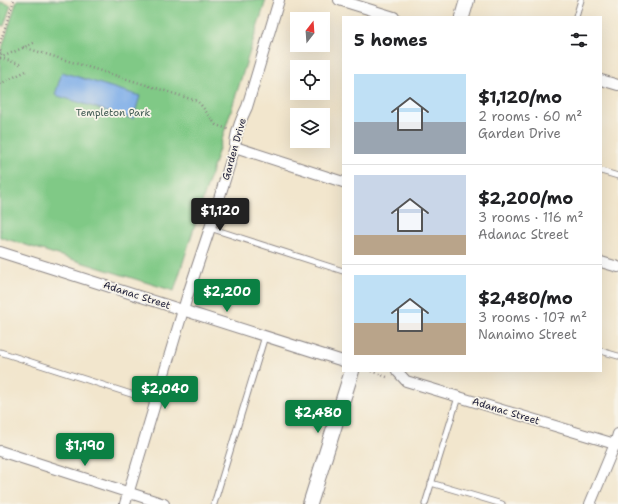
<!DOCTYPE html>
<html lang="en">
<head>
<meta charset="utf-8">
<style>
	:root { --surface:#fff; --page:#f6f6f6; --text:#202124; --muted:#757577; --line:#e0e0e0; --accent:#0b8043 }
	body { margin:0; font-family:"Shantell Sans",sans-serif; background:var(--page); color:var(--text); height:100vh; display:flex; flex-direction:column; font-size:15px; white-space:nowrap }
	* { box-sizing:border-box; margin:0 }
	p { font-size:13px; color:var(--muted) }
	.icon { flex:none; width:22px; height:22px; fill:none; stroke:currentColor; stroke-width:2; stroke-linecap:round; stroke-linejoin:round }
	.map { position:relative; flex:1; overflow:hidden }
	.panel { position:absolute; left:342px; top:16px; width:260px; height:356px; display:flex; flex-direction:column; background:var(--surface); border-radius:0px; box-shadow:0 4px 16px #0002 }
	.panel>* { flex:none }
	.needle { width:26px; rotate:17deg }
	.buttons { position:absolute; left:290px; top:12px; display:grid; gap:8px }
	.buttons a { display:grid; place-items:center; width:40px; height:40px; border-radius:0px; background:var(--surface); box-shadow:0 4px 16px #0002; font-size:20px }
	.price { position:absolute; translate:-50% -34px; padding:0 9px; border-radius:4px; background:var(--accent); color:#fff; font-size:13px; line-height:26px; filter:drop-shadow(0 1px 2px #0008) }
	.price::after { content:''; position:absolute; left:50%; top:24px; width:12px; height:9px; margin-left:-6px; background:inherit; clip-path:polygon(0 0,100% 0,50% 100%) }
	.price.current { background:#222; color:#fff }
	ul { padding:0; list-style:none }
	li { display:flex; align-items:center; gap:12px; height:100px; padding:0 12px }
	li+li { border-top:1px solid var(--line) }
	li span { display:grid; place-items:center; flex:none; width:112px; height:80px; border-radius:0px; color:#555 }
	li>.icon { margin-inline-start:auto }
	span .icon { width:48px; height:48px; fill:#fffc; stroke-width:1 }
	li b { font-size:17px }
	h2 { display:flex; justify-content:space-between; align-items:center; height:48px; padding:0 12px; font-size:17px }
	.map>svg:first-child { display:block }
	.green { fill:#80c986; stroke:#517660 }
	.water { fill:#7eade8; stroke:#506892 }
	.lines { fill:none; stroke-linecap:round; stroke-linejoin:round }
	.service-casing { stroke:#8a8484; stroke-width:7 }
	.minor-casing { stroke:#8a8484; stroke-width:12 }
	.secondary-casing { stroke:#8a8484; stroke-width:16 }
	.path { stroke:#8a8484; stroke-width:2.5; stroke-dasharray:1 3; stroke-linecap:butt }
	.service { stroke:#fff; stroke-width:5 }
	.minor { stroke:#fff; stroke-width:10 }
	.secondary { stroke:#fff; stroke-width:14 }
	.labels { text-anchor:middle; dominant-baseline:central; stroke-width:3.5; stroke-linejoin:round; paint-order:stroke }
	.park-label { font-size:10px; fill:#435c55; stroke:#f7f3e8 }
	.street-label { font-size:10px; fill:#22223b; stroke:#f7f3e8 }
</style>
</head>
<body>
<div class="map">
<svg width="618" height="504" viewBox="0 0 618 504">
	<rect width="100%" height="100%" fill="#f7f3e8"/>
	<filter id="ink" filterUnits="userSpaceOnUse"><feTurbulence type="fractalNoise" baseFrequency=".025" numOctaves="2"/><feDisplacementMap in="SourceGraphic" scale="8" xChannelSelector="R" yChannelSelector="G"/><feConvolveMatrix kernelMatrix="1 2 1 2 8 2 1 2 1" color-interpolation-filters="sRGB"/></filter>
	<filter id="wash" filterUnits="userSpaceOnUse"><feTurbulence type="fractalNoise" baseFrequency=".012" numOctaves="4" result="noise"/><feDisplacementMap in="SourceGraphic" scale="16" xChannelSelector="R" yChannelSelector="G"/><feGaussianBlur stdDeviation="0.9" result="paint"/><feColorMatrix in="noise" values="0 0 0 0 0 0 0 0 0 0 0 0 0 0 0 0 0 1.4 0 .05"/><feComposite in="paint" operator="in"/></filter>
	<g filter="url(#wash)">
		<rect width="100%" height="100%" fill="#f2e6cd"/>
		<g class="green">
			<polygon points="17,0 266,0 174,291 0,237 0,55"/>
			<polygon points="0,2 11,5 4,26 0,25"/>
		</g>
		<polygon class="water" points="62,72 140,96 133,119 55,95"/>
	</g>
	<g filter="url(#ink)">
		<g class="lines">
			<defs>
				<g id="service">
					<polyline points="576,17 581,0"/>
					<polyline points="601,171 618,176"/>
					<polyline points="210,228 343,271"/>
					<polyline points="601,351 618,356"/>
					<polyline points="0,352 156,402"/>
					<polyline points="431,483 502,504"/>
					<polyline points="214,504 265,336"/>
					<polyline points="425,504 458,397"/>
				</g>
				<g id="minor">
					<polyline points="339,0 394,17"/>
					<polyline points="601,80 618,85"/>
					<polyline points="235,147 343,182"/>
					<polyline points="0,252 343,361"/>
					<polyline points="601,262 618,267"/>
					<polyline points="397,371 406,381 618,445"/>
					<polyline points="0,451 164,504"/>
					<path d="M125,504L187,297L210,228L235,147C235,133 241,119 247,107L279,0"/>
					<polyline points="590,504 615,444 618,434"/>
				</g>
				<g id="secondary">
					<polyline points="462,17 467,0"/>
					<polyline points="310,504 352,371"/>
				</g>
			</defs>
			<use href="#service" class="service-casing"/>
			<use href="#minor" class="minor-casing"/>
			<use href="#secondary" class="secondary-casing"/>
			<g class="path">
				<polyline points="0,43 14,0"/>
				<polyline points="23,47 156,88 197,101 201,105 216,125 228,129"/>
				<polyline points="0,51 2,52 0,56"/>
				<polyline points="0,58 36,42"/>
				<polyline points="0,58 23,65"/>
				<polyline points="0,84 26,71"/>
				<polyline points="371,371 387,377"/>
			</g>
			<use href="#service" class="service"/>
			<use href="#minor" class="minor"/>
			<use href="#secondary" class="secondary"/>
		</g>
	</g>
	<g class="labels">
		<g class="park-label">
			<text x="113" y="112">Templeton Park</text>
		</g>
		<g class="street-label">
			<text transform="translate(234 149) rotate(-74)">Garden Drive</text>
			<text transform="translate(137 295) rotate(18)">Adanac Street</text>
			<text transform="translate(506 411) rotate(17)">Adanac Street</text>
		</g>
	</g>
</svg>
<div class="buttons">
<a><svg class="needle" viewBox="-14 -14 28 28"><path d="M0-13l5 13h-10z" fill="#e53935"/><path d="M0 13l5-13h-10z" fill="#757577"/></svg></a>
<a><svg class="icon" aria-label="locate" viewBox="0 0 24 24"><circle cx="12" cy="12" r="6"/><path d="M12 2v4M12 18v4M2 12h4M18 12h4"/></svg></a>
<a><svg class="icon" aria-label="layers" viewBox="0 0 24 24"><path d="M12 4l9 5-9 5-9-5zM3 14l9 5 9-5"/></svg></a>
</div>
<b class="price current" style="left:220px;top:232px">$1,120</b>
<b class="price" style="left:227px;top:313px">$2,200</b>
<b class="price" style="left:165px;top:410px">$2,040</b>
<b class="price" style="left:318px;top:434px">$2,480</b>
<b class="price" style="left:85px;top:467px">$1,190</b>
<section class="panel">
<h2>5 homes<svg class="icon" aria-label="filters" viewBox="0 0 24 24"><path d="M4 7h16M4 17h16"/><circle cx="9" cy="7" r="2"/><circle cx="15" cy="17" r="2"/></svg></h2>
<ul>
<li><span style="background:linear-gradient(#bfe0f5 60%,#9aa5b1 0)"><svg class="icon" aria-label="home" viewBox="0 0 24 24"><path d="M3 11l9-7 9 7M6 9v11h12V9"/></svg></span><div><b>$1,120/mo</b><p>2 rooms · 60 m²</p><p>Garden Drive</p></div></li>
<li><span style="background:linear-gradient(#c9d6e8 75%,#b9a48a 0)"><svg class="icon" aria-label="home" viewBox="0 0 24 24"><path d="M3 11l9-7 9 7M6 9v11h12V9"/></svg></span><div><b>$2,200/mo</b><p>3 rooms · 116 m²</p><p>Adanac Street</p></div></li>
<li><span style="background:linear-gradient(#bfe0f5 60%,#b9a48a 0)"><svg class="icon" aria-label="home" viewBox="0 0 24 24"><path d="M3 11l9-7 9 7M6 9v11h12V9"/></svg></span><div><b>$2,480/mo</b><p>3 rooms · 107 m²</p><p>Nanaimo Street</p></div></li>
</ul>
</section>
</div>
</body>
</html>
